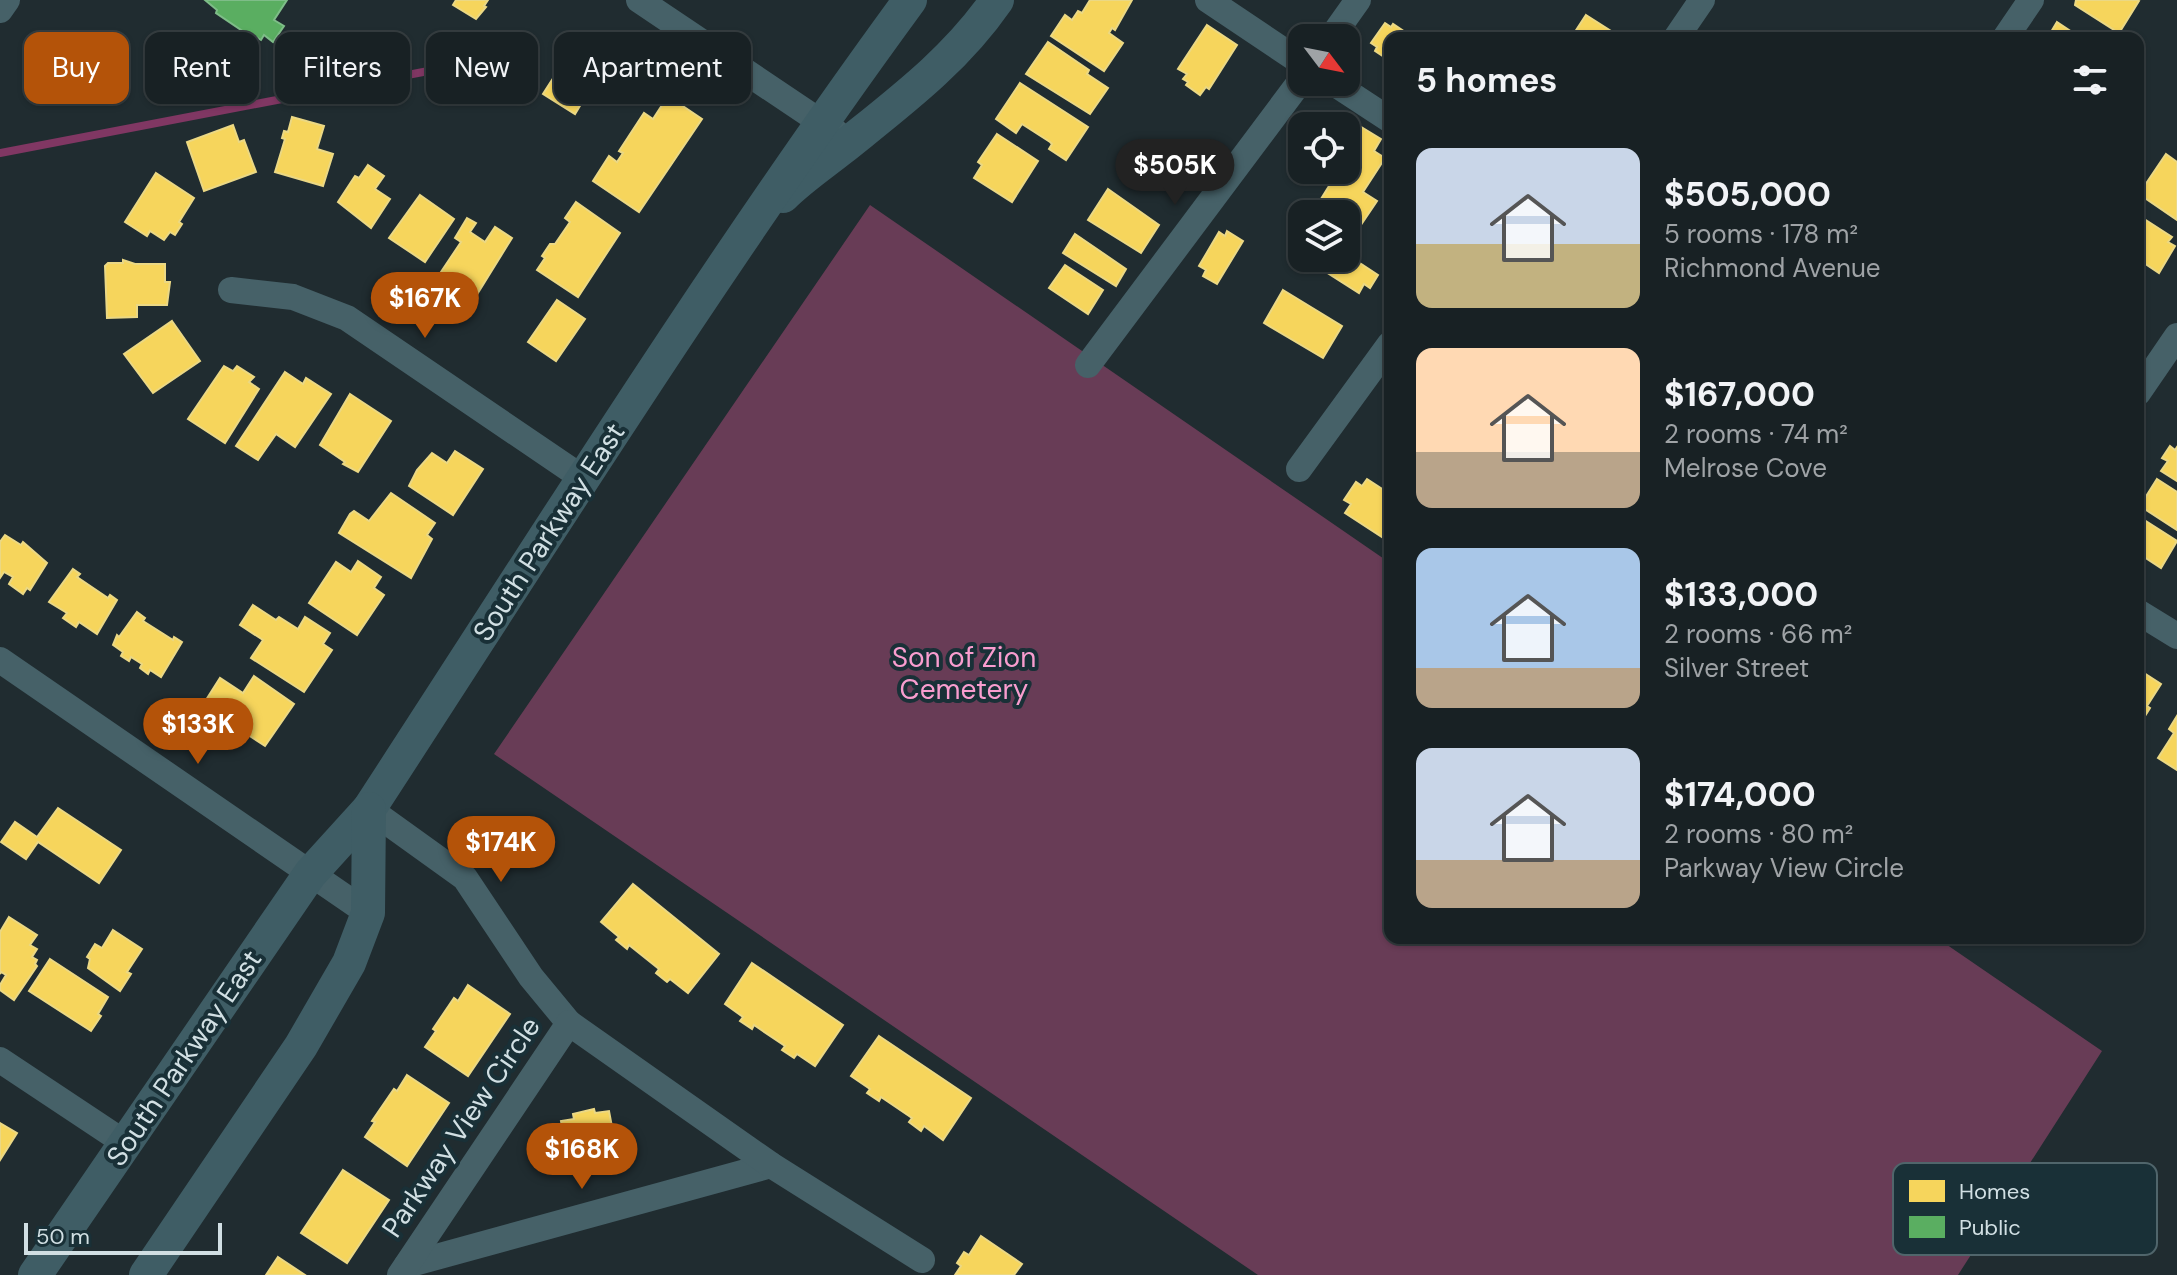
<!DOCTYPE html>
<html lang="en">
<head>
<meta charset="utf-8">
<style>
	:root { --surface:#182124; --page:#21292c; --text:#f1f3f6; --muted:#9fa3a6; --line:#363e41; --accent:#b45309 }
	body { margin:0; font-family:"DM Sans",sans-serif; background:var(--page); color:var(--text); height:100vh; display:flex; flex-direction:column; font-size:30px; white-space:nowrap }
	* { box-sizing:border-box; margin:0 }
	p { font-size:26px; color:var(--muted) }
	.icon { flex:none; width:44px; height:44px; fill:none; stroke:currentColor; stroke-width:2; stroke-linecap:round; stroke-linejoin:round }
	.map { position:relative; flex:1; overflow:hidden }
	.drawer { position:absolute; left:1384px; top:32px; width:760px; height:912px; display:flex; flex-direction:column; background:var(--surface); border-radius:16px; box-shadow:0 2px 6px #0004,0 0 0 2px var(--line) }
	.drawer>* { flex:none }
	.guide { position:absolute; left:24px; top:32px; width:760px; height:72px; display:flex; gap:16px }
	.needle { width:52px; rotate:122deg }
	.fabs { position:absolute; left:1288px; top:24px; display:grid; gap:16px }
	.fabs a { display:grid; place-items:center; width:72px; height:72px; border-radius:16px; background:var(--surface); box-shadow:0 2px 6px #0004,0 0 0 2px var(--line); font-size:40px }
	.scale { position:absolute; left:24px; bottom:20px; width:198px; box-sizing:border-box; padding-left:8px; border:4px solid #d1dfe3; border-top:0; font-size:22px; line-height:28px; white-space:nowrap; color:#d1dfe3; -webkit-text-stroke:6px #193037; paint-order:stroke }
	.price { position:absolute; translate:-50% -68px; padding:0 18px; border-radius:28px; background:var(--accent); color:#fff; font-size:26px; line-height:52px; filter:drop-shadow(0 2px 4px #0008) }
	.price::after { content:''; position:absolute; left:50%; top:48px; width:24px; height:18px; margin-left:-12px; background:inherit; clip-path:polygon(0 0,100% 0,50% 100%) }
	.price.selected { background:#222; color:#fff }
	ul { padding:0; list-style:none }
	li { display:flex; align-items:center; gap:24px; height:200px; padding:0 32px }
	li span { display:grid; place-items:center; flex:none; width:224px; height:160px; border-radius:16px; color:#555 }
	li>.icon { margin-inline-start:auto }
	span .icon { width:96px; height:96px; fill:#fffc; stroke-width:1 }
	li b { font-size:34px }
	h2 { display:flex; justify-content:space-between; align-items:center; height:96px; padding:0 32px; font-size:34px }
	.pill { padding:0 28px; border-radius:16px; background:var(--surface); box-shadow:0 2px 6px #0004,0 0 0 2px var(--line); font-size:28px; line-height:72px }
	.pill.selected { background:var(--accent); color:#fff }
	.map>svg:first-child { display:block }
	.green { fill:#683c56 }
	.homes { fill:#f6d55c; stroke:#ebd884; stroke-width:2 }
	.public { fill:#5aae61; stroke:#7ebd88; stroke-width:2 }
	.lines { fill:none; stroke-linecap:round; stroke-linejoin:round }
	.stream { stroke:#803763; stroke-width:8 }
	.minor { stroke:#466168; stroke-width:26 }
	.major { stroke:#3f5d65; stroke-width:34 }
	.labels { text-anchor:middle; dominant-baseline:central; stroke-width:8; stroke-linejoin:round; paint-order:stroke }
	.street-label { font-size:28px; fill:#d1dfe3; stroke:#193037 }
	.park-label { font-size:28px; fill:#f99dcf; stroke:#193037 }
	.key { fill:#193037; stroke:#50656b; stroke-width:2 }
	.key-label { font-size:22px; fill:#d1dfe3 }
</style>
</head>
<body>
<div class="map">
<svg width="2177" height="1275" viewBox="0 0 2177 1275">
	<rect width="100%" height="100%" fill="#202c30"/>
	<polygon class="green" points="870,205 1390,563 1390,938 1937,938 2102,1051 1958,1275 1258,1275 494,754"/>
	<g class="homes">
		<polygon points="456,0 488,0 484,6 486,7 476,19 453,5"/>
		<polygon points="1090,0 1132,0 1115,30 1112,28 1109,33 1123,43 1104,71 1051,36 1065,15 1072,20 1078,11 1082,13"/>
		<polygon points="2076,0 2137,0 2139,1 2119,33 2075,5"/>
		<polygon points="1586,15 1622,38 1571,38"/>
		<polygon points="2057,22 2081,38 2055,38 2056,36 2051,32"/>
		<polygon points="1385,23 1391,27 1393,24 1414,38 1390,38 1390,61 1375,51 1377,47 1371,43"/>
		<polygon points="1207,25 1237,45 1209,89 1206,87 1200,95 1186,85 1188,82 1183,79 1187,74 1178,69"/>
		<polygon points="1048,42 1089,70 1087,74 1108,88 1090,114 1026,74"/>
		<polygon points="575,51 602,69 575,114 543,94 570,52 573,54"/>
		<polygon points="1020,83 1088,127 1066,160 1049,149 1052,144 1050,142 1022,124 1016,133 996,119"/>
		<polygon points="668,96 702,119 639,212 593,181 609,156 617,162 623,153 619,151 644,113 653,119"/>
		<polygon points="292,117 324,126 317,149 333,154 323,186 275,172 285,139 282,138 284,131 288,132"/>
		<polygon points="233,125 239,142 244,140 256,172 204,191 187,142"/>
		<polygon points="1358,125 1381,139 1374,151 1385,158 1363,192 1377,201 1352,238 1346,234 1346,214 1321,199 1339,170 1346,170 1346,132 1351,136"/>
		<polygon points="997,134 1038,161 1012,202 974,178 982,165 978,162"/>
		<polygon points="2166,154 2177,162 2177,220 2139,194"/>
		<polygon points="368,165 384,176 375,189 390,199 371,228 338,202 355,176 359,178"/>
		<polygon points="156,173 194,198 179,222 182,224 175,235 170,232 164,240 150,231 147,236 125,222"/>
		<polygon points="1108,189 1159,225 1141,253 1088,220"/>
		<polygon points="420,195 454,219 425,262 389,238"/>
		<polygon points="576,202 620,233 578,297 537,270 545,258 542,256 550,244 555,244 570,222 565,218"/>
		<polygon points="2138,215 2172,237 2168,242 2175,246 2159,273 2138,259"/>
		<polygon points="467,218 476,223 470,232 485,242 495,227 512,238 476,296 462,287 460,290 449,283 452,279 441,272 461,242 455,238"/>
		<polygon points="1227,231 1243,241 1217,284 1203,276 1206,270 1199,266 1219,232 1225,236"/>
		<polygon points="1075,234 1126,269 1116,286 1063,253"/>
		<polygon points="1346,254 1378,275 1370,288 1364,284 1359,293 1304,258 1346,258"/>
		<polygon points="123,260 135,264 165,264 165,282 170,282 167,305 137,305 137,317 107,318 105,266 108,263 123,263"/>
		<polygon points="1065,265 1103,290 1088,314 1049,288"/>
		<polygon points="1283,290 1342,326 1323,358 1264,323"/>
		<polygon points="557,300 585,319 556,361 528,342"/>
		<polygon points="172,321 200,361 153,393 124,354"/>
		<polygon points="224,366 233,371 237,366 254,377 249,382 259,389 225,443 188,419"/>
		<polygon points="285,372 303,384 306,378 331,394 295,447 276,434 258,460 236,446"/>
		<polygon points="350,394 391,421 358,472 343,464 345,462 320,445"/>
		<polygon points="2170,446 2175,450 2177,447 2177,481 2161,471 2168,461 2162,458"/>
		<polygon points="455,451 483,469 453,515 409,486 417,470 432,453 447,463"/>
		<polygon points="1367,479 1390,494 1390,524 1382,537 1345,513 1351,504 1344,500 1356,482 1362,486"/>
		<polygon points="2157,479 2177,492 2177,530 2140,506"/>
		<polygon points="391,493 435,523 427,535 432,539 411,578 339,533 350,514 354,511 369,521"/>
		<polygon points="2138,516 2177,541 2161,568 2138,553"/>
		<polygon points="5,535 21,545 23,542 47,563 30,590 27,588 23,594 9,584 13,577 4,572 0,578 0,542"/>
		<polygon points="358,561 381,577 374,588 384,595 357,635 309,603 336,562 351,572"/>
		<polygon points="73,569 80,574 77,577 108,598 110,595 117,600 97,634 79,622 76,627 63,618 67,613 49,602"/>
		<polygon points="253,605 276,620 279,617 298,629 305,617 330,633 323,644 332,650 304,692 251,658 263,640 240,625"/>
		<polygon points="137,612 145,618 143,621 173,640 174,637 182,642 161,677 150,670 148,674 140,668 142,664 131,657 129,661 121,656 123,652 113,645 117,635 119,637"/>
		<polygon points="2138,666 2142,668 2141,671 2161,684 2147,706 2150,708 2140,724 2138,722"/>
		<polygon points="254,676 294,704 265,746 236,727 243,717 232,708 225,703 221,710 206,700 220,678 243,693"/>
		<polygon points="2177,716 2177,770 2158,758 2174,733 2169,729"/>
		<polygon points="58,808 121,850 99,883 38,842 26,859 1,842 15,822 37,837"/>
		<polygon points="633,884 719,954 688,993 670,979 667,982 656,973 659,969 629,945 627,949 616,940 619,937 601,922"/>
		<polygon points="9,917 37,935 30,945 37,949 32,957 37,960 35,964 37,966 14,1000 0,990 0,985 6,975 1,972 0,974 0,932"/>
		<polygon points="113,930 142,949 127,972 131,974 120,991 88,968 90,959 87,957 95,944 102,948"/>
		<polygon points="50,959 108,997 98,1014 101,1016 91,1031 29,991"/>
		<polygon points="752,963 843,1025 815,1066 797,1054 794,1058 782,1050 785,1046 754,1025 752,1029 740,1021 743,1017 725,1004"/>
		<polygon points="468,985 510,1014 468,1076 425,1047 436,1031 433,1029 454,998 458,1001"/>
		<polygon points="879,1036 971,1098 943,1140 924,1126 921,1131 909,1122 912,1118 881,1097 879,1101 867,1093 870,1089 851,1076"/>
		<polygon points="407,1075 449,1103 407,1166 365,1137 375,1122 372,1121 394,1089 397,1091"/>
		<polygon points="594,1109 595,1113 609,1111 617,1153 569,1162 561,1121 574,1119 573,1114"/>
		<polygon points="0,1123 17,1133 0,1160"/>
		<polygon points="343,1170 389,1200 347,1263 301,1233"/>
		<polygon points="981,1236 1022,1264 1014,1275 955,1275 961,1266 957,1263 964,1252 969,1255"/>
		<polygon points="278,1257 305,1275 266,1275"/>
	</g>
	<polygon class="public" points="205,0 287,0 274,20 284,26 273,42 264,35 261,40 251,34 250,36 216,13 217,10"/>
	<g class="lines">
		<polyline class="stream" points="0,153 512,55"/>
		<g class="minor">
			<polyline points="639,0 837,133"/>
			<polyline points="1208,0 1302,63"/>
			<polyline points="0,10 7,0"/>
			<polyline points="1331,38 1358,0"/>
			<polyline points="1676,38 1702,0"/>
			<polyline points="2005,38 2031,0"/>
			<polyline points="1332,82 1390,120"/>
			<polyline points="231,290 293,297 347,318 584,479"/>
			<polyline points="1088,365 1302,79"/>
			<polyline points="2138,393 2177,336"/>
			<polyline points="1299,469 1390,344"/>
			<polyline points="2138,612 2177,636"/>
			<polyline points="0,660 368,913"/>
			<polyline points="369,809 465,878 531,977 569,1023"/>
			<polyline points="0,1060 125,1143"/>
			<polyline points="407,1265 771,1165"/>
			<polyline points="400,1275 569,1023 771,1165 922,1260"/>
		</g>
		<g class="major">
			<path d="M783,196C800,179 822,164 841,149C898,103 955,61 997,0"/>
			<path d="M35,1275L310,874L369,809C546,537 718,262 910,0"/>
			<polyline points="146,1275 301,1046 349,963 368,913 369,809"/>
		</g>
	</g>
	<g class="labels">
		<g class="street-label">
			<text transform="translate(549 532) rotate(-57)">South Parkway East</text>
			<text transform="translate(184 1058) rotate(-56)">South Parkway East</text>
			<text transform="translate(461 1127) rotate(-56)">Parkway View Circle</text>
		</g>
		<g class="park-label">
			<text x="964" y="657">Son of Zion<tspan x="964" dy="32">Cemetery</tspan></text>
		</g>
	</g>
	<rect x="1893" y="1163" width="264" height="92" rx="12" class="key"/>
	<rect x="1909" y="1180" width="36" height="22" fill="#f6d55c"/>
	<rect x="1909" y="1216" width="36" height="22" fill="#5aae61"/>
	<g class="key-label">
		<text x="1959" y="1199">Homes</text>
		<text x="1959" y="1235">Public</text>
	</g>
</svg>
<div class="fabs">
<a><svg class="needle" viewBox="-14 -14 28 28"><path d="M0-13l5 13h-10z" fill="#e53935"/><path d="M0 13l5-13h-10z" fill="#9fa3a6"/></svg></a>
<a><svg class="icon" aria-label="locate" viewBox="0 0 24 24"><circle cx="12" cy="12" r="6"/><path d="M12 2v4M12 18v4M2 12h4M18 12h4"/></svg></a>
<a><svg class="icon" aria-label="layers" viewBox="0 0 24 24"><path d="M12 4l9 5-9 5-9-5zM3 14l9 5 9-5"/></svg></a>
</div>
<div class="scale">50 m</div>
<b class="price selected" style="left:1175px;top:207px">$505K</b>
<b class="price" style="left:425px;top:340px">$167K</b>
<b class="price" style="left:198px;top:766px">$133K</b>
<b class="price" style="left:501px;top:884px">$174K</b>
<b class="price" style="left:582px;top:1191px">$168K</b>
<div class="guide">
<a class="pill selected">Buy</a>
<a class="pill">Rent</a>
<a class="pill">Filters</a>
<a class="pill">New</a>
<a class="pill">Apartment</a>
</div>
<section class="drawer">
<h2>5 homes<svg class="icon" aria-label="filters" viewBox="0 0 24 24"><path d="M4 7h16M4 17h16"/><circle cx="9" cy="7" r="2"/><circle cx="15" cy="17" r="2"/></svg></h2>
<ul>
<li><span style="background:linear-gradient(#c9d6e8 60%,#c2b280 0)"><svg class="icon" aria-label="home" viewBox="0 0 24 24"><path d="M3 11l9-7 9 7M6 9v11h12V9"/></svg></span><div><b>$505,000</b><p>5 rooms · 178 m²</p><p>Richmond Avenue</p></div></li>
<li><span style="background:linear-gradient(#ffd9b3 65%,#b9a48a 0)"><svg class="icon" aria-label="home" viewBox="0 0 24 24"><path d="M3 11l9-7 9 7M6 9v11h12V9"/></svg></span><div><b>$167,000</b><p>2 rooms · 74 m²</p><p>Melrose Cove</p></div></li>
<li><span style="background:linear-gradient(#a9c7e8 75%,#b9a48a 0)"><svg class="icon" aria-label="home" viewBox="0 0 24 24"><path d="M3 11l9-7 9 7M6 9v11h12V9"/></svg></span><div><b>$133,000</b><p>2 rooms · 66 m²</p><p>Silver Street</p></div></li>
<li><span style="background:linear-gradient(#c9d6e8 70%,#b9a48a 0)"><svg class="icon" aria-label="home" viewBox="0 0 24 24"><path d="M3 11l9-7 9 7M6 9v11h12V9"/></svg></span><div><b>$174,000</b><p>2 rooms · 80 m²</p><p>Parkway View Circle</p></div></li>
</ul>
</section>
</div>
</body>
</html>
